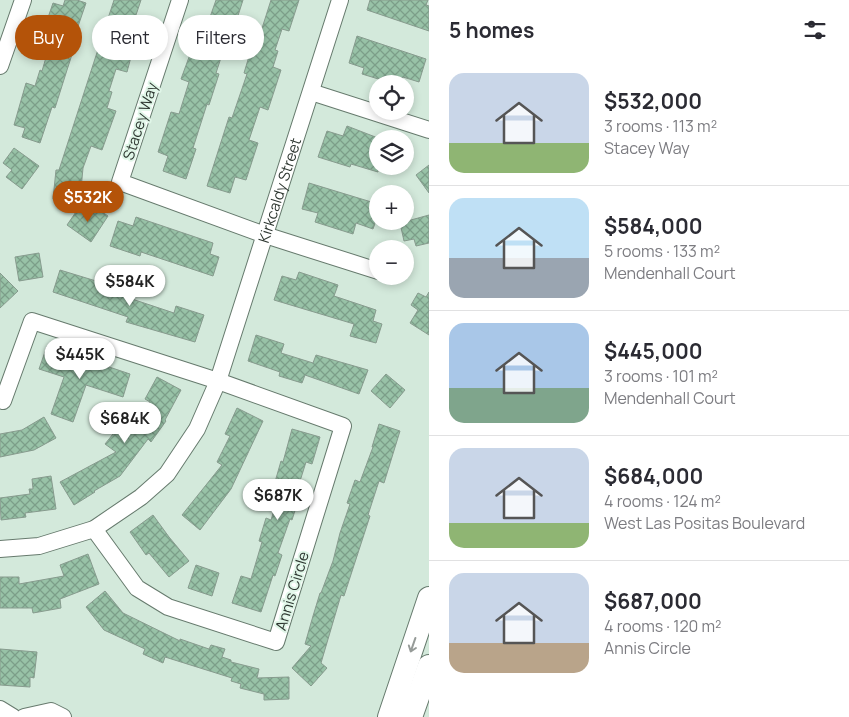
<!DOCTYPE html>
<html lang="en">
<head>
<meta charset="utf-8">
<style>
	:root { --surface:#fff; --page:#f7f7f7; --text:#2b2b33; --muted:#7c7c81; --line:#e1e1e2; --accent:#b45309 }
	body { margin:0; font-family:Manrope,sans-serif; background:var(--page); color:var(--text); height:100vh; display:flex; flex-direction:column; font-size:19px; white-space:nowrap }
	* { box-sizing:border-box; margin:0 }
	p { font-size:16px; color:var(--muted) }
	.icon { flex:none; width:28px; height:28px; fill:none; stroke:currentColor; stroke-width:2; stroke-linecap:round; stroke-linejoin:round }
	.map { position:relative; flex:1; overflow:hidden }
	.panel { display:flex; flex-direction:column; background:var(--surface); width:420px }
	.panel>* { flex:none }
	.top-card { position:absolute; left:15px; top:15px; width:339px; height:45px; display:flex; gap:10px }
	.tools { position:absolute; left:369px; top:75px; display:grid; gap:10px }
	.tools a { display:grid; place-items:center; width:45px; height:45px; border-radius:50%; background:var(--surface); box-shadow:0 2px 8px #0003; font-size:25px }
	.price { position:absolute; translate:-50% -42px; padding:0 11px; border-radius:18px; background:#fff; color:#222; font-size:16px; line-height:32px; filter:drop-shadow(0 1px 2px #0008) }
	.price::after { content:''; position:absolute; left:50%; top:30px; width:15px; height:11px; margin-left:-8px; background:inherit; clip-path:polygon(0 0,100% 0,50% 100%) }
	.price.on { background:var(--accent); color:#fff }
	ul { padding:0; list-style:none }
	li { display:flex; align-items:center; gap:15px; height:125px; padding:0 20px }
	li+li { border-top:1px solid var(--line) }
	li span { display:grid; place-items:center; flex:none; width:140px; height:100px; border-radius:15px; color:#555 }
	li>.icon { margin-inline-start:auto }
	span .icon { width:60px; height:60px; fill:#fffc; stroke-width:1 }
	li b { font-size:21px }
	h2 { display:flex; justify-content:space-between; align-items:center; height:60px; padding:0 20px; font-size:21px }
	.tag { padding:0 18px; border-radius:22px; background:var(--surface); box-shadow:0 2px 8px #0003; font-size:18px; line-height:45px }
	.tag.on { background:var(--accent); color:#fff }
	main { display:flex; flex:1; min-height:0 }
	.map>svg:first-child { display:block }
	.building { fill:url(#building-cross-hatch); stroke:#879b8e }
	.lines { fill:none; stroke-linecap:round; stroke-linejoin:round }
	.minor-casing { stroke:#667a6d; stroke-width:18 }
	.highway-casing { stroke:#667a6d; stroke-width:24 }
	.minor { stroke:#fff; stroke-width:16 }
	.highway { stroke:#fff; stroke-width:22 }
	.oneway { stroke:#969b98 }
	.labels { text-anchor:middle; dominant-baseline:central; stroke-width:4; stroke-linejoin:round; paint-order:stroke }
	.street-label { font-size:15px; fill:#2e3731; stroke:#e0f6e8 }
</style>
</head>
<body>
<main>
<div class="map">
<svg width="429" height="717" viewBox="0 0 429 717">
	<defs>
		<pattern id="building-cross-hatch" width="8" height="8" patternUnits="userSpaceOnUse" patternTransform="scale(1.25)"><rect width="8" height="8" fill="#98c2a7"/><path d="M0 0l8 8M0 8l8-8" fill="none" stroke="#7c9e89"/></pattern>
	</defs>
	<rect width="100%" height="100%" fill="#d3e9db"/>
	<g class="building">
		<polygon points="65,0 77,0 86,3 74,38 77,39 67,70 55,108 52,107 40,143 22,137 25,128 14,125 26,83 35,86 40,70 42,71 49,47 39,44 53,3 63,6"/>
		<polygon points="114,0 141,0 132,27 136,29 128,56 131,57 127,72 116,69 109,91 112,92 107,108 116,111 102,150 91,146 83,168 81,189 74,188 73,200 53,199 56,170 59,170"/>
		<polygon points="216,0 243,0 234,28 231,27 216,73 219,74 209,105 207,104 193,148 196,149 186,179 163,171 168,156 158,152 171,112 179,114 189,82 181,79 196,38 206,42 212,21 209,20"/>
		<polygon points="271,0 299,0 289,31 282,29 275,50 278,51 273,67 281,70 268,110 260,107 249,140 258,143 246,180 235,177 230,193 207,186 229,117 232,118 247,74 244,73 253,43 257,44"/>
		<polygon points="370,0 428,0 426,5 429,6 429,31 367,10"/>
		<polygon points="357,36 426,59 419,82 403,77 401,84 384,84 385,81 362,74 364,68 349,63"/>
		<polygon points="347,126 378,138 378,172 351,164 350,167 318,157 327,131 343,136"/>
		<polygon points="14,148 39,166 22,189 6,177 12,170 3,163"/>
		<polygon points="429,165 429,193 416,175"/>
		<polygon points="309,183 378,204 378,215 373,229 356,223 353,234 315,222 318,213 302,209"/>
		<polygon points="93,206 108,216 91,242 67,225 78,209 87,215"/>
		<polygon points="429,215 429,243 416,246 414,239 404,241 400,223"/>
		<polygon points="136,217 213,243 210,254 219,257 213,276 141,252 140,256 110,246 118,221 133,226"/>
		<polygon points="39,253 43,277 19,281 15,257"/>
		<polygon points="60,270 119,288 117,294 174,313 176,306 204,315 195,342 126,322 128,317 53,292"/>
		<polygon points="299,272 338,285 334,296 376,310 373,321 382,324 376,343 350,336 354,324 274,300 282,276 296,280"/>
		<polygon points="0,273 18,291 0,308"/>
		<polygon points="429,292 429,335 410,323 418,310 411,305 418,293 426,297"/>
		<polygon points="256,335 284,344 281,353 313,363 316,355 368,370 359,394 305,375 302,383 279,376 280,372 248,361"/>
		<polygon points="47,346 130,374 123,397 86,385 73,422 51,414 64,377 39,369"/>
		<polygon points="386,374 405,390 390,408 371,391"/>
		<polygon points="157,377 181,390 165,420 166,421 151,442 148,439 120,476 94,491 95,492 74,505 60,482 116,452 105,444 121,424 129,430 150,402 145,399"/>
		<polygon points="237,408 263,421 231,489 200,530 182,515 222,465 217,462 230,436 225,434"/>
		<polygon points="44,417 56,438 34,450 0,457 0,434 22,430"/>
		<polygon points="379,424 400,431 384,483 379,481 368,515 370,516 344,596 341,595 321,663 327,668 311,686 292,668 311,646 305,644 313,616 320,593 321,593 333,561 340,533 350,504 347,503 355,480 360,482 373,447 372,447"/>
		<polygon points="292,429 320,437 312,464 306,462 295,497 299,498 292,520 290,519 278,553 282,555 275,576 273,575 261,612 232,603 241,576 251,579 262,542 259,541 266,518 271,520 282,484 275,482 281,461 283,462"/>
		<polygon points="51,476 56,509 25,513 26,517 1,520 0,498 30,494 29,489 33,489 32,479"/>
		<polygon points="153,515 169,537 189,561 169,577 149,553 146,555 130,532"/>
		<polygon points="88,554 99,584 60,599 61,608 33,613 32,608 0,608 0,577 19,577 19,584 64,576 60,565"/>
		<polygon points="196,565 219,573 212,596 188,588"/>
		<polygon points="105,591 123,613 180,641 180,639 209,649 211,645 225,649 222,657 231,660 231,662 259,669 257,678 289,677 289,699 264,700 264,694 240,688 241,684 231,681 232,678 165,657 163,663 143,654 145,649 104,630 86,607"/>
		<polygon points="0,649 37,652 34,678 30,677 30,687 0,685"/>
	</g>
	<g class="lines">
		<defs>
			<g id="minor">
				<polyline points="180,0 120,182 265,235 378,271"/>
				<polyline points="0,66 23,0"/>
				<polyline points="311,92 429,130"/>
				<polyline points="3,401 32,321 218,381 343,426 276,642 168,607 137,588 94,529"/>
				<path id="s1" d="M0,549L39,546L94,529L141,497L167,474L197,429L218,381L340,0"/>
				<polyline points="0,709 13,717"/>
				<polyline points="24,717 51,711 63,717"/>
			</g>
			<g id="highway">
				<polyline points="389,717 429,598"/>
				<polyline points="411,717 429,666"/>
			</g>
		</defs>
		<use href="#minor" class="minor-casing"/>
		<use href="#highway" class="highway-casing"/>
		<use href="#minor" class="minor"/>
		<use href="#highway" class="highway"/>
	</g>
	<defs><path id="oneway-shaft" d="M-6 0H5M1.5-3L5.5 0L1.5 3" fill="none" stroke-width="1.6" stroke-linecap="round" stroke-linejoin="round" transform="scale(1.25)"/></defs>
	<use class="oneway" href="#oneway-shaft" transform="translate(413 645) rotate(109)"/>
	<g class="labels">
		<g class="street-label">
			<text transform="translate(140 121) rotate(-72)">Stacey Way</text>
			<text stroke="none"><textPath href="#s1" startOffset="495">Kirkcaldy Street</textPath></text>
			<text transform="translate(292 591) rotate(-73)">Annis Circle</text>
		</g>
	</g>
</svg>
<div class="tools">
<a><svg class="icon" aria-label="locate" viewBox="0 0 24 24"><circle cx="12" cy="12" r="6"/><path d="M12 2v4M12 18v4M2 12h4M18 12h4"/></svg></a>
<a><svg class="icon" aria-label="layers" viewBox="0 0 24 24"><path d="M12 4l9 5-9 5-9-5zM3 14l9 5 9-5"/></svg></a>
<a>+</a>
<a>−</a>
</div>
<b class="price on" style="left:88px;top:223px">$532K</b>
<b class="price" style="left:130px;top:307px">$584K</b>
<b class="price" style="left:80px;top:380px">$445K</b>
<b class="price" style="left:125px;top:444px">$684K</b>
<b class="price" style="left:278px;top:521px">$687K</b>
<div class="top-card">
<a class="tag on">Buy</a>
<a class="tag">Rent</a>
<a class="tag">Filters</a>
</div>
</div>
<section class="panel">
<h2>5 homes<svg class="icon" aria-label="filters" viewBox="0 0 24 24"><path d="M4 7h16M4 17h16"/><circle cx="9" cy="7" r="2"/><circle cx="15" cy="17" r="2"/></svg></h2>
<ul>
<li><span style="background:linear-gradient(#c9d6e8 70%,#8fb573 0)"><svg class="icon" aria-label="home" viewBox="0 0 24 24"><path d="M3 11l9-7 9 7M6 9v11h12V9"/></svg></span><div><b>$532,000</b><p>3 rooms · 113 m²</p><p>Stacey Way</p></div></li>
<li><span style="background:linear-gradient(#bfe0f5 60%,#9aa5b1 0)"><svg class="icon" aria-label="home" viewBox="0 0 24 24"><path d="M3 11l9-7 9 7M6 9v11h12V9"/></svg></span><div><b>$584,000</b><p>5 rooms · 133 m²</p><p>Mendenhall Court</p></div></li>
<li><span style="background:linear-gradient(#a9c7e8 65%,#7fa58c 0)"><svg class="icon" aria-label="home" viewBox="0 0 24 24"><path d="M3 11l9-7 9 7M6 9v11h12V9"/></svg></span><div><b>$445,000</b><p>3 rooms · 101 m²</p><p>Mendenhall Court</p></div></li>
<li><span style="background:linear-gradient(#c9d6e8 75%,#8fb573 0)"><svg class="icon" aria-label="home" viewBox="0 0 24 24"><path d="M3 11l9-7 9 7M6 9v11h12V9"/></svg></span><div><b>$684,000</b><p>4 rooms · 124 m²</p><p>West Las Positas Boulevard</p></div></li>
<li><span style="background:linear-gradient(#c9d6e8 70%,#b9a48a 0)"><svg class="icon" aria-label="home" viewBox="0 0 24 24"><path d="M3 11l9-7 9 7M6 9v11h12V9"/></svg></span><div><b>$687,000</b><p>4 rooms · 120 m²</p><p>Annis Circle</p></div></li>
</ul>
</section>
</main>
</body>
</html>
